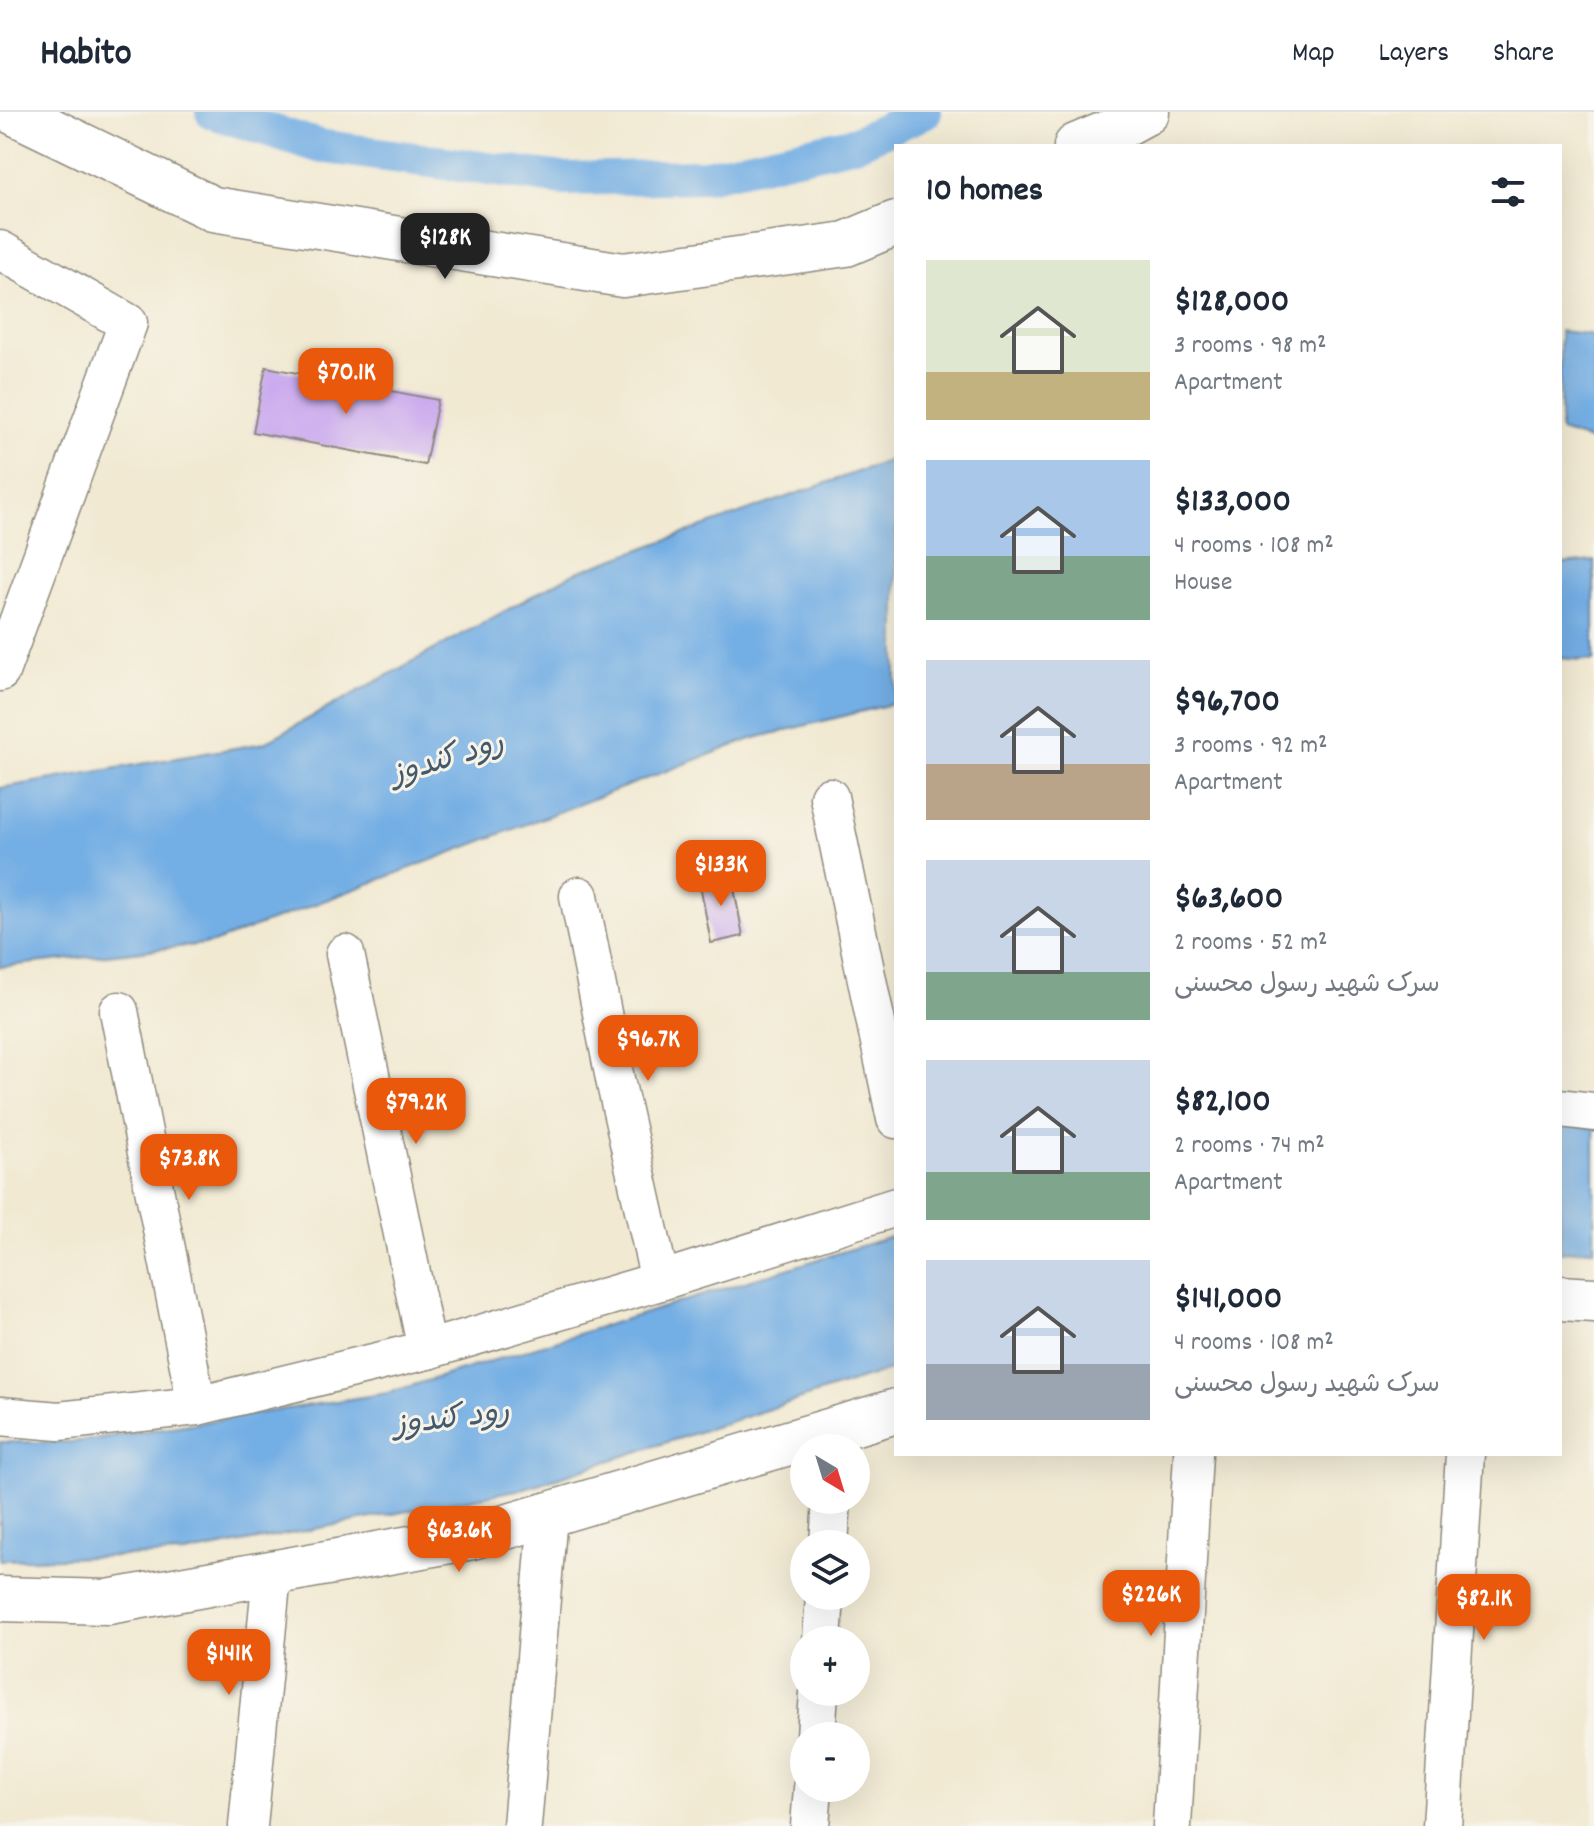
<!DOCTYPE html>
<html lang="en">
<head>
<meta charset="utf-8">
<style>
	:root { --surface:#fff; --page:#f2f2f3; --text:#1f2937; --muted:#747a83; --line:#e0e1e3; --accent:#ea580c }
	body { margin:0; font-family:Dekko,"Playpen Sans Arabic",sans-serif; background:var(--page); color:var(--text); height:100vh; display:flex; flex-direction:column; font-size:30px; white-space:nowrap }
	* { box-sizing:border-box; margin:0 }
	p { font-size:26px; color:var(--muted) }
	.icon { flex:none; width:44px; height:44px; fill:none; stroke:currentColor; stroke-width:2; stroke-linecap:round; stroke-linejoin:round }
	.map { position:relative; flex:1; overflow:hidden }
	.details { position:absolute; left:894px; top:32px; width:668px; height:1312px; display:flex; flex-direction:column; background:var(--surface); border-radius:0px; box-shadow:0 8px 32px #0002 }
	.details>* { flex:none }
	.needle { width:52px; rotate:142deg }
	.controls { position:absolute; left:790px; top:1322px; display:grid; gap:16px }
	.controls a { display:grid; place-items:center; width:80px; height:80px; border-radius:50%; background:var(--surface); box-shadow:0 8px 32px #0002; font-size:40px }
	.price { position:absolute; translate:-50% -68px; padding:0 18px; border-radius:16px; background:var(--accent); color:#fff; font-size:26px; line-height:52px; filter:drop-shadow(0 2px 4px #0008) }
	.price::after { content:''; position:absolute; left:50%; top:48px; width:24px; height:18px; margin-left:-12px; background:inherit; clip-path:polygon(0 0,100% 0,50% 100%) }
	.price.current { background:#222; color:#fff }
	ul { padding:0; list-style:none }
	li { display:flex; align-items:center; gap:24px; height:200px; padding:0 32px }
	li span { display:grid; place-items:center; flex:none; width:224px; height:160px; border-radius:0px; color:#555 }
	li>.icon { margin-inline-start:auto }
	span .icon { width:96px; height:96px; fill:#fffc; stroke-width:1 }
	li b { font-size:34px }
	h2 { display:flex; justify-content:space-between; align-items:center; height:96px; padding:0 32px; font-size:34px }
	header { display:flex; align-items:center; gap:48px; box-sizing:border-box; height:112px; padding:0 40px; background:var(--surface); border-bottom:2px solid var(--line) }
	header strong { font-size:38px }
	nav { display:flex; gap:44px; margin-inline-start:auto; font-size:28px }
	.map>svg:first-child { display:block }
	.water { fill:#73aee4; stroke:#4f6c88; stroke-width:2 }
	.lines { fill:none; stroke-linecap:round; stroke-linejoin:round }
	.canal { stroke:#73aee4; stroke-width:34 }
	.building { fill:#c9a8ef }
	.minor-casing { stroke:#8e8a7e; stroke-width:41 }
	.tertiary-casing { stroke:#8e8a7e; stroke-width:47 }
	.minor { stroke:#fff; stroke-width:38 }
	.tertiary { stroke:#fff; stroke-width:44 }
	.labels { text-anchor:middle; dominant-baseline:central; stroke-width:6; stroke-linejoin:round; paint-order:stroke }
	.water-label { font-size:32px; font-style:italic; fill:#44596c; stroke:#f7f3e8 }
</style>
</head>
<body>
<header>
<strong>Habito</strong>
<nav><a>Map</a><a>Layers</a><a>Share</a></nav>
</header>
<div class="map">
<svg width="1594" height="1714" viewBox="0 0 1594 1714">
	<rect width="100%" height="100%" fill="#f7f3e8"/>
	<filter id="ink" filterUnits="userSpaceOnUse"><feTurbulence type="fractalNoise" baseFrequency=".0125" numOctaves="2"/><feDisplacementMap in="SourceGraphic" scale="16" xChannelSelector="R" yChannelSelector="G"/><feConvolveMatrix kernelMatrix="1 2 1 2 8 2 1 2 1" color-interpolation-filters="sRGB"/></filter>
	<filter id="wash" filterUnits="userSpaceOnUse"><feTurbulence type="fractalNoise" baseFrequency=".006" numOctaves="4" result="noise"/><feDisplacementMap in="SourceGraphic" scale="32" xChannelSelector="R" yChannelSelector="G"/><feGaussianBlur stdDeviation="1.8" result="paint"/><feColorMatrix in="noise" values="0 0 0 0 0 0 0 0 0 0 0 0 0 0 0 0 0 1.4 0 .05"/><feComposite in="paint" operator="in"/></filter>
	<g filter="url(#wash)">
		<rect width="100%" height="100%" fill="#f1e9d2"/>
		<g class="water">
			<polygon points="1560,219 1594,223 1594,330 1560,319"/>
			<polygon points="896,346 896,591 751,627 213,831 0,855 0,676 264,631 574,461"/>
			<polygon points="1594,449 1594,549 1560,546 1560,452"/>
			<polygon points="1560,1014 1594,1016 1594,1137 1560,1140"/>
			<polygon points="896,1123 896,1256 522,1377 185,1442 0,1448 0,1330 74,1330 388,1281"/>
		</g>
		<g class="lines">
			<polyline class="canal" points="212,0 319,34 563,67 706,64 856,31 925,0"/>
		</g>
		<g id="blocks">
			<g class="building">
				<polygon points="266,255 438,288 425,353 253,320"/>
				<polygon points="731,760 743,824 711,831 699,767"/>
			</g>
		</g>
	</g>
	<g filter="url(#ink)">
		<use href="#blocks" fill-opacity="0" stroke="#8e8a7e" stroke-width="2"/>
		<g class="lines">
			<defs>
				<g id="minor">
					<polyline points="0,138 128,211 0,560"/>
					<polyline points="829,685 896,1007"/>
					<polyline points="579,784 616,972 660,1169"/>
					<polyline points="345,842 427,1238"/>
					<polyline points="119,899 197,1294"/>
					<polyline points="1560,996 1594,1000"/>
					<polyline points="0,1304 59,1309 197,1294 427,1238 660,1169 896,1095"/>
					<polyline points="829,1432 832,1388"/>
					<polyline points="822,1528 825,1484"/>
					<polyline points="816,1624 819,1580"/>
					<polyline points="248,1714 272,1461"/>
					<polyline points="522,1714 548,1403"/>
					<polyline points="810,1714 813,1676"/>
					<polyline points="1172,1714 1193,1342"/>
					<polyline points="1442,1714 1465,1342"/>
				</g>
				<g id="tertiary">
					<polyline points="13,0 213,97 623,163 846,132 896,111"/>
					<polyline points="1076,34 1112,19 1147,0"/>
					<polyline points="1560,1186 1594,1188"/>
					<polyline points="0,1487 108,1490 472,1425 896,1299"/>
				</g>
			</defs>
			<use href="#minor" class="minor-casing"/>
			<use href="#tertiary" class="tertiary-casing"/>
			<use href="#minor" class="minor"/>
			<use href="#tertiary" class="tertiary"/>
		</g>
	</g>
	<g class="labels">
		<g class="water-label">
			<text transform="translate(448 649) rotate(-17)">رود کندوز</text>
			<text transform="translate(452 1309) rotate(-7)">رود کندوز</text>
		</g>
	</g>
</svg>
<div class="controls">
<a><svg class="needle" viewBox="-14 -14 28 28"><path d="M0-13l5 13h-10z" fill="#e53935"/><path d="M0 13l5-13h-10z" fill="#747a83"/></svg></a>
<a><svg class="icon" aria-label="layers" viewBox="0 0 24 24"><path d="M12 4l9 5-9 5-9-5zM3 14l9 5 9-5"/></svg></a>
<a>+</a>
<a>−</a>
</div>
<b class="price current" style="left:445px;top:169px">$128K</b>
<b class="price" style="left:346px;top:304px">$70.1K</b>
<b class="price" style="left:721px;top:796px">$133K</b>
<b class="price" style="left:648px;top:971px">$96.7K</b>
<b class="price" style="left:416px;top:1034px">$79.2K</b>
<b class="price" style="left:189px;top:1090px">$73.8K</b>
<b class="price" style="left:459px;top:1462px">$63.6K</b>
<b class="price" style="left:1151px;top:1526px">$226K</b>
<b class="price" style="left:1484px;top:1530px">$82.1K</b>
<b class="price" style="left:229px;top:1585px">$141K</b>
<section class="details">
<h2>10 homes<svg class="icon" aria-label="filters" viewBox="0 0 24 24"><path d="M4 7h16M4 17h16"/><circle cx="9" cy="7" r="2"/><circle cx="15" cy="17" r="2"/></svg></h2>
<ul>
<li><span style="background:linear-gradient(#dfe7d0 70%,#c2b280 0)"><svg class="icon" aria-label="home" viewBox="0 0 24 24"><path d="M3 11l9-7 9 7M6 9v11h12V9"/></svg></span><div><b>$128,000</b><p>3 rooms · 98 m²</p><p>Apartment</p></div></li>
<li><span style="background:linear-gradient(#a9c7e8 60%,#7fa58c 0)"><svg class="icon" aria-label="home" viewBox="0 0 24 24"><path d="M3 11l9-7 9 7M6 9v11h12V9"/></svg></span><div><b>$133,000</b><p>4 rooms · 108 m²</p><p>House</p></div></li>
<li><span style="background:linear-gradient(#c9d6e8 65%,#b9a48a 0)"><svg class="icon" aria-label="home" viewBox="0 0 24 24"><path d="M3 11l9-7 9 7M6 9v11h12V9"/></svg></span><div><b>$96,700</b><p>3 rooms · 92 m²</p><p>Apartment</p></div></li>
<li><span style="background:linear-gradient(#c9d6e8 70%,#7fa58c 0)"><svg class="icon" aria-label="home" viewBox="0 0 24 24"><path d="M3 11l9-7 9 7M6 9v11h12V9"/></svg></span><div><b>$63,600</b><p>2 rooms · 52 m²</p><p>سرک شهید رسول محسنی</p></div></li>
<li><span style="background:linear-gradient(#c9d6e8 70%,#7fa58c 0)"><svg class="icon" aria-label="home" viewBox="0 0 24 24"><path d="M3 11l9-7 9 7M6 9v11h12V9"/></svg></span><div><b>$82,100</b><p>2 rooms · 74 m²</p><p>Apartment</p></div></li>
<li><span style="background:linear-gradient(#c9d6e8 65%,#9aa5b1 0)"><svg class="icon" aria-label="home" viewBox="0 0 24 24"><path d="M3 11l9-7 9 7M6 9v11h12V9"/></svg></span><div><b>$141,000</b><p>4 rooms · 108 m²</p><p>سرک شهید رسول محسنی</p></div></li>
</ul>
</section>
</div>
</body>
</html>
